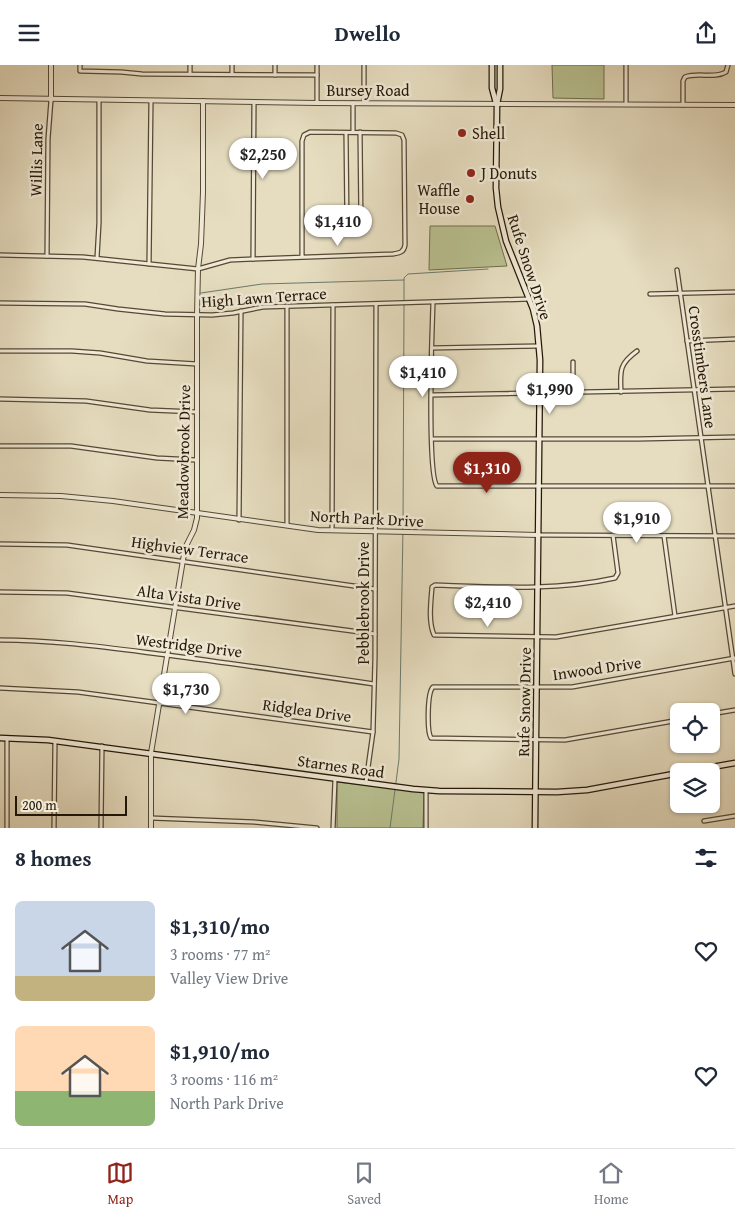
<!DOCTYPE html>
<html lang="en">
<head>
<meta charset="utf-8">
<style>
	:root { --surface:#fff; --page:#f6f6f7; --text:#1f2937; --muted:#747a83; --line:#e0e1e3; --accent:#8f2418 }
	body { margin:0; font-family:"Gentium Book Plus",serif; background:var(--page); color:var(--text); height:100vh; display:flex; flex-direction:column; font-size:19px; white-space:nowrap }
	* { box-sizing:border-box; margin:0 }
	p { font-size:16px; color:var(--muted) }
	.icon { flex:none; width:28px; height:28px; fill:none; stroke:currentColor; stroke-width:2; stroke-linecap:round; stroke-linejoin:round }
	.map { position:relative; height:763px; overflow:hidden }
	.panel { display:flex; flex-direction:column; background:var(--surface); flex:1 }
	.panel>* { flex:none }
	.buttons { position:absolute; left:670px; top:638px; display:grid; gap:10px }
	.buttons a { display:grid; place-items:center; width:50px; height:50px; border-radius:8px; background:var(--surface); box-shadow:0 1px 4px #0004; font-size:25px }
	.scale { position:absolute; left:15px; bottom:12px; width:112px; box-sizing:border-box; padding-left:5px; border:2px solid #261806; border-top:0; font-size:14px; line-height:18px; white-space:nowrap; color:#261806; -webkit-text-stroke:4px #efe9d6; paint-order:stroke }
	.price { position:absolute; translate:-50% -42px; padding:0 11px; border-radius:18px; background:#fff; color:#222; font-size:16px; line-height:32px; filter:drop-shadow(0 1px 2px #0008) }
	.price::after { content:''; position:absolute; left:50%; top:30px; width:15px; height:11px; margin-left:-8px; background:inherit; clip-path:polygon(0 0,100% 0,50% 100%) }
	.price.selected { background:var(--accent); color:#fff }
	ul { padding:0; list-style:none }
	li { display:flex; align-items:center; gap:15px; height:125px; padding:0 15px }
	li span { display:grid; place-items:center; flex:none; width:140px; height:100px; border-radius:8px; color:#555 }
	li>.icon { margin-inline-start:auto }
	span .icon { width:60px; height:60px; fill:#fffc; stroke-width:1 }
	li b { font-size:21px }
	h2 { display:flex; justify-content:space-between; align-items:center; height:60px; padding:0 15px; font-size:21px }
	header { display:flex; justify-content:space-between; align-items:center; height:65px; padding:0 15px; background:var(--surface); font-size:22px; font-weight:600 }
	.menu { display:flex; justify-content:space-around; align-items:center; height:70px; border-top:1px solid var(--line); background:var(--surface); font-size:14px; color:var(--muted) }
	.menu a { display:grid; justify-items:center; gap:2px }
	.menu .selected { color:var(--accent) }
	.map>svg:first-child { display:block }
	.green { fill:#b8c090; stroke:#6f6c4b }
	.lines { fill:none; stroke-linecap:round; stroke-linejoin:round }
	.stream { stroke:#697a6e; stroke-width:1 }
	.minor-casing { stroke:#564934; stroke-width:5.5 }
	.tertiary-casing { stroke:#564934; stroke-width:6 }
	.secondary-casing { stroke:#261806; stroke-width:7 }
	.minor { stroke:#efe9d6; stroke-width:3 }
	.tertiary { stroke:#efe9d6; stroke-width:4 }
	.secondary { stroke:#efe9d6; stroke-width:4.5 }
	.poi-dot { fill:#8f2418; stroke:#efe9d6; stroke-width:2 }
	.labels { text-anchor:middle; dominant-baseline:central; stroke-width:5; stroke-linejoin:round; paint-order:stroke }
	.street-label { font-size:16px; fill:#261806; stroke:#efe9d6 }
	.poi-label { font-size:16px; fill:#261806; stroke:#efe9d6; text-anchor:start }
</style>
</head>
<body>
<header><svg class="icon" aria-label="menu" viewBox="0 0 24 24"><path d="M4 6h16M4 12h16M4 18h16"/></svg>Dwello<svg class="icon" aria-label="share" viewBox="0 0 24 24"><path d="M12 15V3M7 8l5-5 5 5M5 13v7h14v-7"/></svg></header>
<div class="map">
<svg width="735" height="763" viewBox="0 0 735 763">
	<rect width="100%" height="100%" fill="#e6ddc0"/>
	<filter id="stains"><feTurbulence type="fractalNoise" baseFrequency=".004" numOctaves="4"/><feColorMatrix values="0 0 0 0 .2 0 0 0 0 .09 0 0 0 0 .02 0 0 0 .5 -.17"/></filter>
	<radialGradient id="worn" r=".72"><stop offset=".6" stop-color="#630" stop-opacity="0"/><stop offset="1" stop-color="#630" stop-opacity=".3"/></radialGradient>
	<g class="green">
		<polygon points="552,0 604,0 604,34 553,33"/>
		<polygon points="430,161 495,161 507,201 429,205"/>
		<polygon points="337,717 424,727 423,763 337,763"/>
	</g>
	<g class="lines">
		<g class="stream">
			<polyline points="201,228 262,219 404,215"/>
			<polyline points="404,236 404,213 408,209 488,204"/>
			<polyline points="390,763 399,694 403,463 404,240"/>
		</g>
		<defs>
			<g id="minor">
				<polyline points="80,0 80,6 121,7 142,9 317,10"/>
				<polyline points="190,0 190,9"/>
				<polyline points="232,0 232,9"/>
				<polyline points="317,0 317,38"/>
				<polyline points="364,0 364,38"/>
				<polyline points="626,0 626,39"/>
				<polyline points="275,10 275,0"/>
				<path d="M683,40V16L685,12C698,7 715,14 726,7L728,0"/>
				<polyline points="353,67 353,38"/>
				<path d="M346,68L347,160C349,165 353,165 358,164L361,159L360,67"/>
				<path d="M0,190L83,192L198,204L230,195L253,194L393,189C400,188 404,187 405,180L404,75L402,70L396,68L310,67L304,70L302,76V192"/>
				<polyline points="47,191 48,74 51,35"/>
				<polyline points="97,193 99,158 99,35"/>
				<polyline points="253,194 254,37"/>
				<polyline points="149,199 151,36"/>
				<polyline points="677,205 735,609"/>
				<polyline points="650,229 735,227"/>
				<path d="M433,237C432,262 427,409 437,421H735"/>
				<polyline points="0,238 85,239 118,244 165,249 212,250 233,248 263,242 530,234"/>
				<polyline points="287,241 287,460"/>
				<polyline points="687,276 735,274"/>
				<polyline points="432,283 539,281"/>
				<polyline points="0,286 72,286 100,288 147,296 197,299"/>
				<path d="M621,327C620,306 619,299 637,286"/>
				<polyline points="573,328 573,297"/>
				<polyline points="432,330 735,324"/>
				<polyline points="0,334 86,336 150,345 197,347"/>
				<polyline points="432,374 638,374 735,372"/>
				<polyline points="0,381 71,381 157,393 196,395"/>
				<polyline points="239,455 241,246"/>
				<polyline points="332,465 333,240"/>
				<polyline points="538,470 735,471"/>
				<path d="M613,470L618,508L615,513C557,526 495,522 435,520L432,522C431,537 428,556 434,570L556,572L735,541"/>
				<polyline points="664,471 675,551"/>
				<polyline points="0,479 67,480 375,524"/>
				<polyline points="0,527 67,528 375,569"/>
				<path d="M0,575C56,575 111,583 167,590C236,599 305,609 374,619"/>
				<polyline points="0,623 78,627 373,667"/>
				<polyline points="711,649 735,645"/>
				<path d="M679,655L565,675L431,673C427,667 427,628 433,622H572L735,593"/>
				<polyline points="366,717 373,667 375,593 376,239"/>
				<polyline points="151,753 254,757 317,763"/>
				<polyline points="704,756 735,751"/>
				<polyline points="7,763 7,673"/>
				<polyline points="54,763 55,676"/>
				<polyline points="101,763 102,681"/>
				<polyline points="333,763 335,714"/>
				<polyline points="426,763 426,725"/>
			</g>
			<g id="tertiary">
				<polyline points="51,0 51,35"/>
				<polyline points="0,33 317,38 735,40"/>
				<polyline points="0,430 61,431 113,436 318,465 538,470"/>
				<polyline points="151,763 151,688 185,483 194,465 197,453 197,250 198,204 201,179 203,127 203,36"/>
			</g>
			<g id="secondary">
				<polyline points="492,0 492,23 496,38"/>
				<polyline points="500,0 500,24 497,39 496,123 498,142 506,176 533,244 537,261 540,295 535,763"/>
				<polyline points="0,673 48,675 413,724 439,726 557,727 587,725 679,708"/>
				<polyline points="689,706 735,698"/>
			</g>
		</defs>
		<use href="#minor" class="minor-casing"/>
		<use href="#tertiary" class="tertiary-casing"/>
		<use href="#secondary" class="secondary-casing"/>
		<use href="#minor" class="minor"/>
		<use href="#tertiary" class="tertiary"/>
		<use href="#secondary" class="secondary"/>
	</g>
	<g class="poi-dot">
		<circle cx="462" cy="68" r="5"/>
		<circle cx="471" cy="108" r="5"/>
		<circle cx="470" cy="134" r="5"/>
	</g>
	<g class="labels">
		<g class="street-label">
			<text x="368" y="25">Bursey Road</text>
			<text transform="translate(36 95) rotate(-89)">Willis Lane</text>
			<text transform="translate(530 202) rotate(72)">Rufe Snow Drive</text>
			<text transform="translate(264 232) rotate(-4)">High Lawn Terrace</text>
			<text transform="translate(703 302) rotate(82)">Crosstimbers Lane</text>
			<text transform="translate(183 387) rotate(-89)">Meadowbrook Drive</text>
			<text transform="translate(367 453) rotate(3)">North Park Drive</text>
			<text transform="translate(190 484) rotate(8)">Highview Terrace</text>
			<text transform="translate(189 532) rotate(8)">Alta Vista Drive</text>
			<text transform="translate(363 538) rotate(-90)">Pebblebrook Drive</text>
			<text transform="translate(189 580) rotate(7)">Westridge Drive</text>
			<text transform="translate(597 603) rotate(-8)">Inwood Drive</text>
			<text transform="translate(524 637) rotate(-89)">Rufe Snow Drive</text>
			<text transform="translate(307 645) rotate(8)">Ridglea Drive</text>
			<text transform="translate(341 701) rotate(8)">Starnes Road</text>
		</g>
		<g class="poi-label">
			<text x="472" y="68">Shell</text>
			<text x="481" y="108">J Donuts</text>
			<text x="460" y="125" text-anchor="end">Waffle<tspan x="460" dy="18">House</tspan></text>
		</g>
	</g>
	<rect width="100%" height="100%" filter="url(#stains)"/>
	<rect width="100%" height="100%" fill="url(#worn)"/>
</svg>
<div class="buttons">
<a><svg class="icon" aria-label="locate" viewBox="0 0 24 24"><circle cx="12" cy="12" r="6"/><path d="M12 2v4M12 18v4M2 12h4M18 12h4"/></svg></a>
<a><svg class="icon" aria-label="layers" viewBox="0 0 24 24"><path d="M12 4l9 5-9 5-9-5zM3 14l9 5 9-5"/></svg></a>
</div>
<div class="scale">200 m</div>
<b class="price" style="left:263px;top:115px">$2,250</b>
<b class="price" style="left:338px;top:182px">$1,410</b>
<b class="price" style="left:423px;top:333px">$1,410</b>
<b class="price" style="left:550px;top:350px">$1,990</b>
<b class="price selected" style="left:487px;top:429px">$1,310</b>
<b class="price" style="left:637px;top:479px">$1,910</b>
<b class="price" style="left:488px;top:563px">$2,410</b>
<b class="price" style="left:186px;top:650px">$1,730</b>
</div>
<section class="panel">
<h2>8 homes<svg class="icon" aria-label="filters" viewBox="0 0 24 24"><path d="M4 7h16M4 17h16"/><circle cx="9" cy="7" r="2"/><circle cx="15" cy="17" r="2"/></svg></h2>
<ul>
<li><span style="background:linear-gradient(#c9d6e8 75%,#c2b280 0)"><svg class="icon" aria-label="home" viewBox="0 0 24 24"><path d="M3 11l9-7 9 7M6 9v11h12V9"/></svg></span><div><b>$1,310/mo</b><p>3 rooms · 77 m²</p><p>Valley View Drive</p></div><svg class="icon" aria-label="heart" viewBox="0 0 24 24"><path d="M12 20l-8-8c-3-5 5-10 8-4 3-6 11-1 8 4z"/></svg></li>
<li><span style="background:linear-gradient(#ffd9b3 65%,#8fb573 0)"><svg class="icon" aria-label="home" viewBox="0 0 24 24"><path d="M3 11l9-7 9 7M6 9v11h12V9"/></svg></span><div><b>$1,910/mo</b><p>3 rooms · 116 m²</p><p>North Park Drive</p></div><svg class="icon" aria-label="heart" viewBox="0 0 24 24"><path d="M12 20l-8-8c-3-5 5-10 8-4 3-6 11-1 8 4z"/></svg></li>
</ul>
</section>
<nav class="menu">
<a class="selected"><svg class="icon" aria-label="map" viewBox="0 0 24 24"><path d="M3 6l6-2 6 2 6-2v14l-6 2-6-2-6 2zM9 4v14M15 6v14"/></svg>Map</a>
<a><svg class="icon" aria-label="saved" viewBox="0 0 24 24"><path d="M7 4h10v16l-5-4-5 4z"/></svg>Saved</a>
<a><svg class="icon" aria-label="home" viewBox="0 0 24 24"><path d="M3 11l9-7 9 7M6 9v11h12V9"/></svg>Home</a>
</nav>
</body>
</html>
